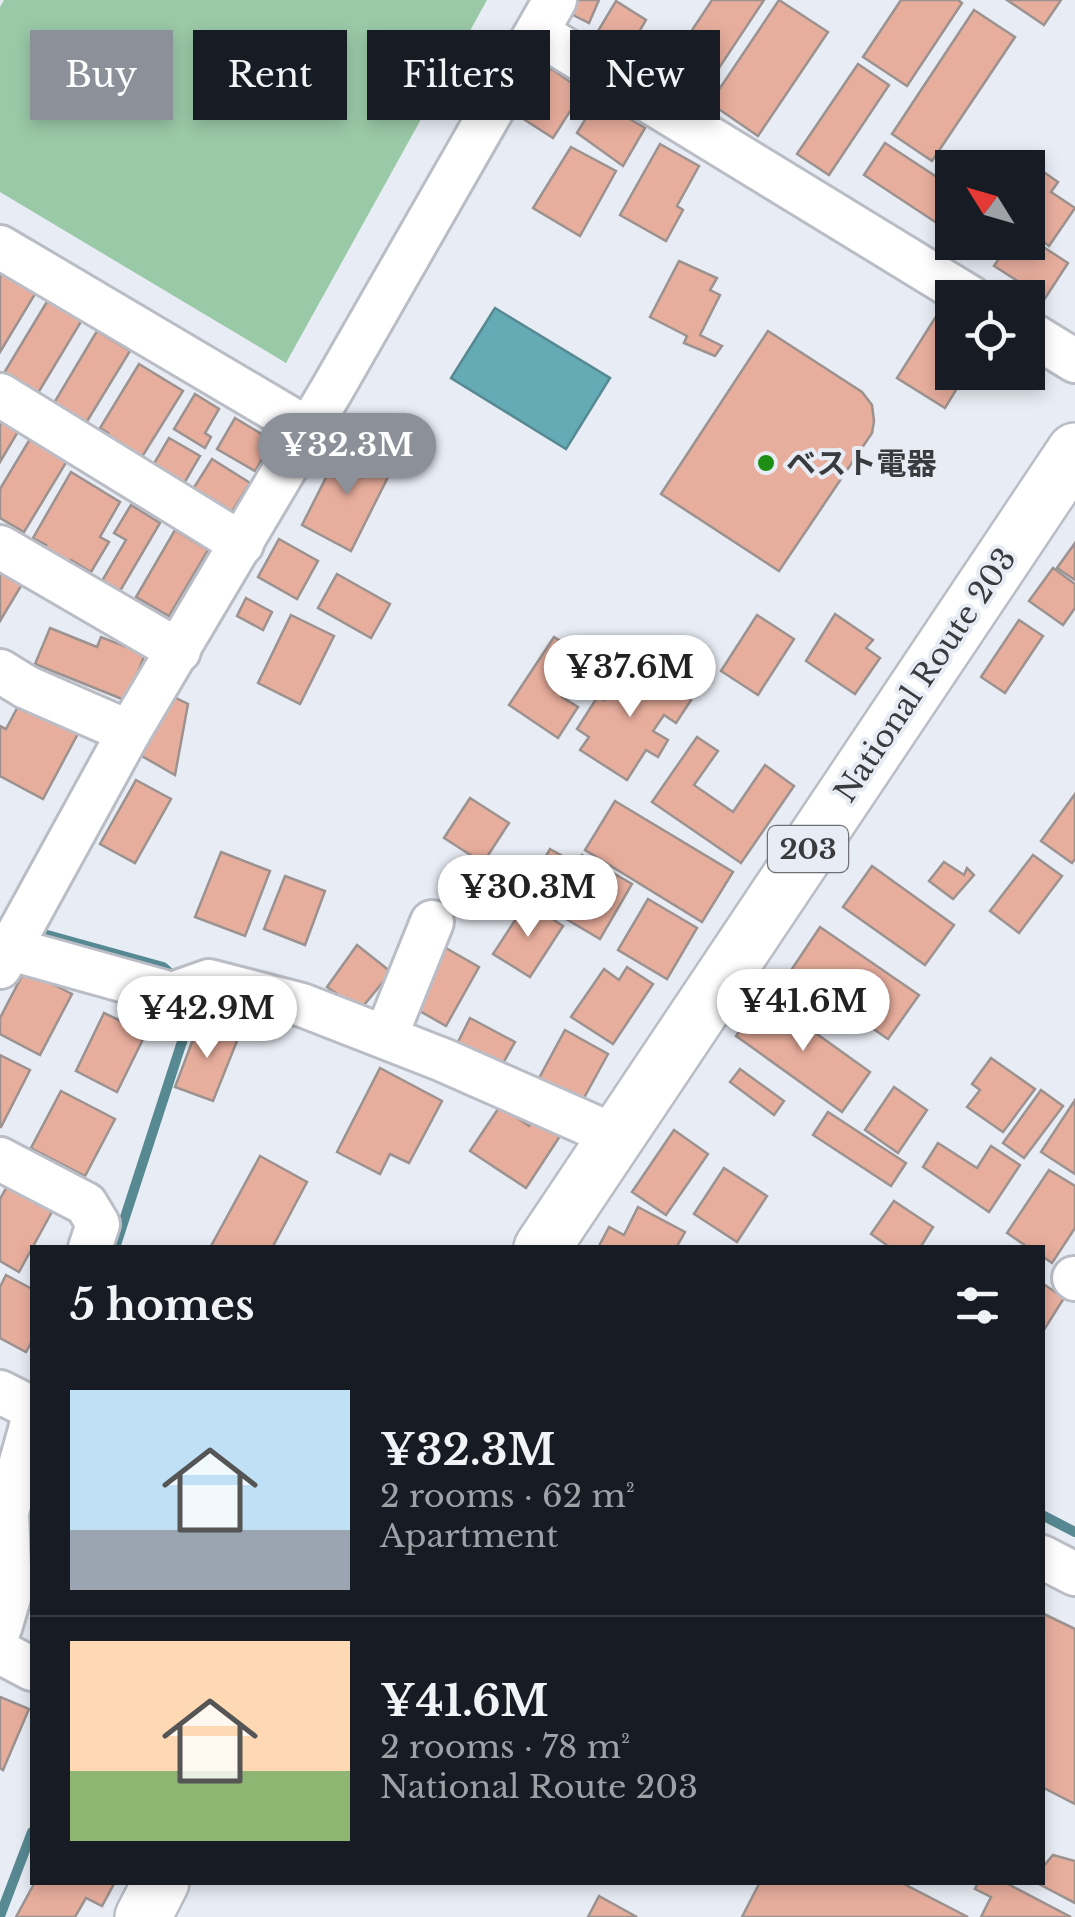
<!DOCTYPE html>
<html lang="en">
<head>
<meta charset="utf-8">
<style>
	:root { --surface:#171b24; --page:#242831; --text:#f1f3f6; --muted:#9ea1a6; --line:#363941; --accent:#8c9099 }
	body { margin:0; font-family:"Libre Baskerville","Noto Sans JP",serif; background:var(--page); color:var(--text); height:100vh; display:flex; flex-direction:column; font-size:38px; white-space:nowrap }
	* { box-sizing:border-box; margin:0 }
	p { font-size:32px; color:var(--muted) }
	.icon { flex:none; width:55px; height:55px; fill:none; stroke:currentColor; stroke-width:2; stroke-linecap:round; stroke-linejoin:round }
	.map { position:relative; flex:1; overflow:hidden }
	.sheet { position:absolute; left:30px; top:1245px; width:1015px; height:640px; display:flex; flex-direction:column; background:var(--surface); border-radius:0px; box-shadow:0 5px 15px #0003 }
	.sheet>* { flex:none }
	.guide { position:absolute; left:30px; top:30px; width:1015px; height:90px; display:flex; gap:20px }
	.needle { width:65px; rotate:307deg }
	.fabs { position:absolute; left:935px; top:150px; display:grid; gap:20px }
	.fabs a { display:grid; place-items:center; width:110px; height:110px; border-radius:0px; background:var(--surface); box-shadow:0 5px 15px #0003; font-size:50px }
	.price { position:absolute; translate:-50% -85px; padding:0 22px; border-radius:35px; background:#fff; color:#222; font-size:32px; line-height:65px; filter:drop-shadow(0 2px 5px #0008) }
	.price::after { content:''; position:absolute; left:50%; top:60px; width:30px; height:22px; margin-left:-15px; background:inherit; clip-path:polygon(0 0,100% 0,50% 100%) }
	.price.current { background:var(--accent); color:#fff }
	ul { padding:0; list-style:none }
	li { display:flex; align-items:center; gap:30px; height:250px; padding:0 40px }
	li+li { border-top:2px solid var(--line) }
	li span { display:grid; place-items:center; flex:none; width:280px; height:200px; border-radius:0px; color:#555 }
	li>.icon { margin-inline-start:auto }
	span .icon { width:120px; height:120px; fill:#fffc; stroke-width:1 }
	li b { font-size:42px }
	h2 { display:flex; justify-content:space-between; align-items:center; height:120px; padding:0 40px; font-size:42px }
	.pill { padding:0 35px; border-radius:0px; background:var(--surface); box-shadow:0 5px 15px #0003; font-size:35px; line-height:90px }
	.pill.current { background:var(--accent); color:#fff }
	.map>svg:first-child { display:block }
	.green { fill:#9ac9a7 }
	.water { fill:#64abb6; stroke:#578992; stroke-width:2.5 }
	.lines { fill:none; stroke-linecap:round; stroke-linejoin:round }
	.stream { stroke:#578992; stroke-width:10 }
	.building { fill:#e8ae9d; stroke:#9c928f; stroke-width:2.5 }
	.minor-casing { stroke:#babdc5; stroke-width:48 }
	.highway-casing { stroke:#babdc5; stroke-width:60 }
	.minor { stroke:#fff; stroke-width:42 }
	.highway { stroke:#fff; stroke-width:55 }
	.poi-dot { fill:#1e8e15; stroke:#e8ecf4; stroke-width:4 }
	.labels { text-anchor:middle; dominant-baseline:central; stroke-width:8; stroke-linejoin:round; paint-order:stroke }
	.shield { fill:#e8ecf4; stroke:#6e7075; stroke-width:2.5 }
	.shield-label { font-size:28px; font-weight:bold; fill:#3a3b3f }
	.poi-label { font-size:30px; font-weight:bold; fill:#3a3b3f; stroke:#e8ecf4; text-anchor:start }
	.street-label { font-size:30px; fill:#3a3b3f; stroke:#e8ecf4 }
</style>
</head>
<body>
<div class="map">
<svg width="1075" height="1917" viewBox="0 0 1075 1917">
	<rect width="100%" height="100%" fill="#e8ecf4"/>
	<polygon class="green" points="4,0 487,0 286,363 0,192 0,7"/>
	<polygon class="water" points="495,308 610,378 566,449 451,378"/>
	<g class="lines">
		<g class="stream">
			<polyline points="29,930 163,967 174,977"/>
			<polyline points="115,1248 191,1014 187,999"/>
			<polyline points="32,1500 30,1551 32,1566"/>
			<polyline points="1042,1515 1075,1532"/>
			<polyline points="0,1916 32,1832"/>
		</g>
	</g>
	<g class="building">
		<polygon points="577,0 599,0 589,23 571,14"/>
		<polygon points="712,0 764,0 703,92 667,68"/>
		<polygon points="779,0 828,32 758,136 710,103"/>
		<polygon points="901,0 958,0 962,3 907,86 863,57"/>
		<polygon points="1007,0 1061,0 1044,25"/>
		<polygon points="616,1 646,20 629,49 598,31"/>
		<polygon points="974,10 1015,37 932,161 892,134"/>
		<polygon points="858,64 889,85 829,175 797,154"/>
		<polygon points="552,69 583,91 553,138 508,109 531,75"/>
		<polygon points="597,100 645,128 623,166 577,133"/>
		<polygon points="885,143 952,187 952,233 864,175"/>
		<polygon points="660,144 699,166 677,206 683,210 666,241 620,215"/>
		<polygon points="571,147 616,171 580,236 533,208"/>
		<polygon points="1035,166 1058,182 1051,192 1075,208 1049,246 1028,230 1028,176"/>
		<polygon points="1028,237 1068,263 1040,306 1025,297 1030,289 994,266 1010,242 1028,242"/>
		<polygon points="679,261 717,278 710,290 720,295 700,335 722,346 715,356 684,343 687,336 650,317"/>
		<polygon points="2,274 35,294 0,352 0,277"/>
		<polygon points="48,300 82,320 38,393 4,373"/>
		<polygon points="937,315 952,324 952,372 967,372 945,408 897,378"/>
		<polygon points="97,331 130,351 86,423 54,403"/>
		<polygon points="768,331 862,392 872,405 874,421 872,433 779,571 661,494"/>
		<polygon points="139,364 183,391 140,460 105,438 108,433 100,428"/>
		<polygon points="195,394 219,409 205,433 211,437 205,448 174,429"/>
		<polygon points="0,418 19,430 0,462"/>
		<polygon points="235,418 273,441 255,471 217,449"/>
		<polygon points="169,438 200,456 183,485 152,467"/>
		<polygon points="30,439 67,461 24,532 0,518 0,489"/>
		<polygon points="342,446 391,471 351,551 302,525"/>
		<polygon points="212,459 250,483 231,513 193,489"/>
		<polygon points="71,472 120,502 100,537 109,542 91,572 71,560 68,565 43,550 46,545 33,538"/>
		<polygon points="131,505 160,523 120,591 102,581 126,540 114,533"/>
		<polygon points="175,530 208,550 169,616 136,597"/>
		<polygon points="279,539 318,561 297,599 258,577"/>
		<polygon points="1075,543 1075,580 1057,568"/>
		<polygon points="0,567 24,581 0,621"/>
		<polygon points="1053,568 1075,584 1075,608 1063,625 1029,601"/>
		<polygon points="337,574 390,604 371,638 318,608"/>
		<polygon points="246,598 272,612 263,630 237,616"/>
		<polygon points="835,614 873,640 866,648 880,658 855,694 806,661"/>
		<polygon points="291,615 334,636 300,704 258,683"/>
		<polygon points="757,615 794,639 758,695 721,671"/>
		<polygon points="1019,620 1043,636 1005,693 981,677"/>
		<polygon points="50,628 97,647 101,637 145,654 127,701 35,664"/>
		<polygon points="554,637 588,658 562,697 578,707 558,738 509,705"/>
		<polygon points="629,660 691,700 676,723 664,715 653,731 668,740 658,757 646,750 627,780 580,750 589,737 577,729 598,696 604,700"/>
		<polygon points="23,697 81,728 43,799 0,776 0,726 6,729"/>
		<polygon points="174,697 188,704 175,775 140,755"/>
		<polygon points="697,737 718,751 694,785 733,812 765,765 794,786 741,863 652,802"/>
		<polygon points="136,780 171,799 135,863 100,844"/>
		<polygon points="1075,794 1075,859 1072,863 1041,841"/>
		<polygon points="470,798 509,823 483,863 444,838"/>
		<polygon points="615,801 733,872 702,922 585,850"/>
		<polygon points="550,849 577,864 582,855 632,884 600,939 524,894"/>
		<polygon points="221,852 270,871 245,936 195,917"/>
		<polygon points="1033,855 1062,876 1019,933 990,911"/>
		<polygon points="944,862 964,875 967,868 974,875 953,899 929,881"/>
		<polygon points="872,866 954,925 925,965 843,907"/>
		<polygon points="285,876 325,891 305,945 264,929"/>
		<polygon points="648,899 697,928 667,979 618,950"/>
		<polygon points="527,902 563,926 530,977 493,954"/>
		<polygon points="820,927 919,995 888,1039 790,972"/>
		<polygon points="357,945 391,972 360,1010 327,987"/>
		<polygon points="444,947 479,967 446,1026 411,1006"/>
		<polygon points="627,967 653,984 613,1044 571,1017 604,969 619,980"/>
		<polygon points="25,970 72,994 40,1055 0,1034 0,1018"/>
		<polygon points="764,996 870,1072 842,1112 736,1036"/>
		<polygon points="104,1013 146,1033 117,1092 76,1071"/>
		<polygon points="470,1018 515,1042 502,1065 458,1042"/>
		<polygon points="200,1021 239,1036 213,1101 175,1087"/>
		<polygon points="565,1030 608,1054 580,1105 537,1082"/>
		<polygon points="0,1055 30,1070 1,1127 0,1127"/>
		<polygon points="991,1058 1035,1089 1003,1132 967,1107 980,1090 972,1084"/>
		<polygon points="380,1068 442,1101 409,1163 390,1154 380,1174 337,1152"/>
		<polygon points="740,1069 784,1101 774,1115 730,1082"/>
		<polygon points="894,1087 927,1110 898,1153 865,1130"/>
		<polygon points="1041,1090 1063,1106 1024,1158 1003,1143"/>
		<polygon points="61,1091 115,1119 85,1176 31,1148"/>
		<polygon points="1075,1100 1075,1174 1041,1152"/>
		<polygon points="500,1106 529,1126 534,1119 560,1136 526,1188 470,1151"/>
		<polygon points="828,1112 906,1163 891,1186 813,1135"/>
		<polygon points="674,1130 708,1154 666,1215 632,1192"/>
		<polygon points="938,1143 977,1168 991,1146 1020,1165 989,1212 923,1167"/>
		<polygon points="260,1156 307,1182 272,1248 210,1248"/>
		<polygon points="724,1168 767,1196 737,1242 694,1214"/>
		<polygon points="1049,1170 1075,1186 1075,1228 1052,1263 1042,1256 1042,1248 1029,1248 1007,1233"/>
		<polygon points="9,1183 54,1208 19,1272 0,1261 0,1199"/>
		<polygon points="894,1201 933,1227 920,1248 891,1248 871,1234"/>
		<polygon points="638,1207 685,1232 676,1248 598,1248 609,1227 624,1235"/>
		<polygon points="6,1275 32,1289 32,1341 26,1352 0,1338 0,1287"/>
		<polygon points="1042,1283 1064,1298 1042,1333"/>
		<polygon points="1044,1614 1075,1629 1075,1804 1042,1787"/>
		<polygon points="0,1697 29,1709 3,1770 0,1768"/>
		<polygon points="1053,1855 1075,1861 1075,1903 1035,1882 1042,1882 1042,1868"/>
		<polygon points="35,1882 115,1882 102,1906 86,1898 75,1917 16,1917"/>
		<polygon points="760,1882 900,1882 968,1917 742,1917"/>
		<polygon points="978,1882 1004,1882 1071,1917 981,1917 991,1897 975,1889"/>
		<polygon points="599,1896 637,1917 588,1917"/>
	</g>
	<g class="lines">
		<defs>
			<g id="minor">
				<polyline points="538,33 971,298"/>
				<polyline points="0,247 308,429"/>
				<polyline points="1028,332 1075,361"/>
				<polyline points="0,395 242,544"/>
				<polyline points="0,547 179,651"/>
				<polyline points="0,671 26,687 129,732"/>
				<polyline points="0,946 172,994 209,981 302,1005 443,1060 615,1136"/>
				<polyline points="0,967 129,732 334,386 555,0"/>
				<polyline points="386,1036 432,922"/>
				<polyline points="0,1159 86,1204 98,1224 90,1248"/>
				<polyline points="1074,1278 1075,1279"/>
				<polyline points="0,1392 32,1408"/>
				<polyline points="1042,1557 1075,1574"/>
				<polyline points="0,1628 10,1594 7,1512 32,1423"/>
				<polyline points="0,1652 32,1669"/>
			</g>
			<g id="highway">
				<polyline points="542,1248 1075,451"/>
				<polyline points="143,1917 161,1882"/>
			</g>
		</defs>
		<use href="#minor" class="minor-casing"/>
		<use href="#highway" class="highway-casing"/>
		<use href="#minor" class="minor"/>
		<use href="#highway" class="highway"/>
	</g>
	<circle class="poi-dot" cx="766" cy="463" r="10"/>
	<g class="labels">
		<rect class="shield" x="768" y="826" width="80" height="46" rx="8"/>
		<g class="shield-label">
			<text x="808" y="849">203</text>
		</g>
		<g class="poi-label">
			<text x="786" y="463">ベスト電器</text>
		</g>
		<g class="street-label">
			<text transform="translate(925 675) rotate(-56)">National Route 203</text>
		</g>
	</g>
</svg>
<div class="fabs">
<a><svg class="needle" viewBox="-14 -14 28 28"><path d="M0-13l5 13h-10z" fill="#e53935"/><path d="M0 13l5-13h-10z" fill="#9ea1a6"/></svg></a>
<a><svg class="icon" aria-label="locate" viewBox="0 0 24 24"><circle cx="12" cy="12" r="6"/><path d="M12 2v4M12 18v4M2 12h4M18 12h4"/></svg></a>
</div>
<b class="price current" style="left:347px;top:498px">¥32.3M</b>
<b class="price" style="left:630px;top:720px">¥37.6M</b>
<b class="price" style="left:528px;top:940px">¥30.3M</b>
<b class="price" style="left:803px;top:1054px">¥41.6M</b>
<b class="price" style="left:207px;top:1061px">¥42.9M</b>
<div class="guide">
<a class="pill current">Buy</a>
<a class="pill">Rent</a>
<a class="pill">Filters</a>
<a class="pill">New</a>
</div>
<section class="sheet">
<h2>5 homes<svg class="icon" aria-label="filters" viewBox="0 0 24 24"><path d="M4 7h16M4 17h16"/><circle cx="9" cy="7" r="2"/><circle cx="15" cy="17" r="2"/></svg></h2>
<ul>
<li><span style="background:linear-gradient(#bfe0f5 70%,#9aa5b1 0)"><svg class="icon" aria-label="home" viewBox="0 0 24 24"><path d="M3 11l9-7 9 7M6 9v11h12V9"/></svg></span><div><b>¥32.3M</b><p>2 rooms · 62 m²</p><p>Apartment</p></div></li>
<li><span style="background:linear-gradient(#ffd9b3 65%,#8fb573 0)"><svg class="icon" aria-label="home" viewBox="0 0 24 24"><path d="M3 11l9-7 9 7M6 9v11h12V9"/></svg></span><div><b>¥41.6M</b><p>2 rooms · 78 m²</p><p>National Route 203</p></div></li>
</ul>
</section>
</div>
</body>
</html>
